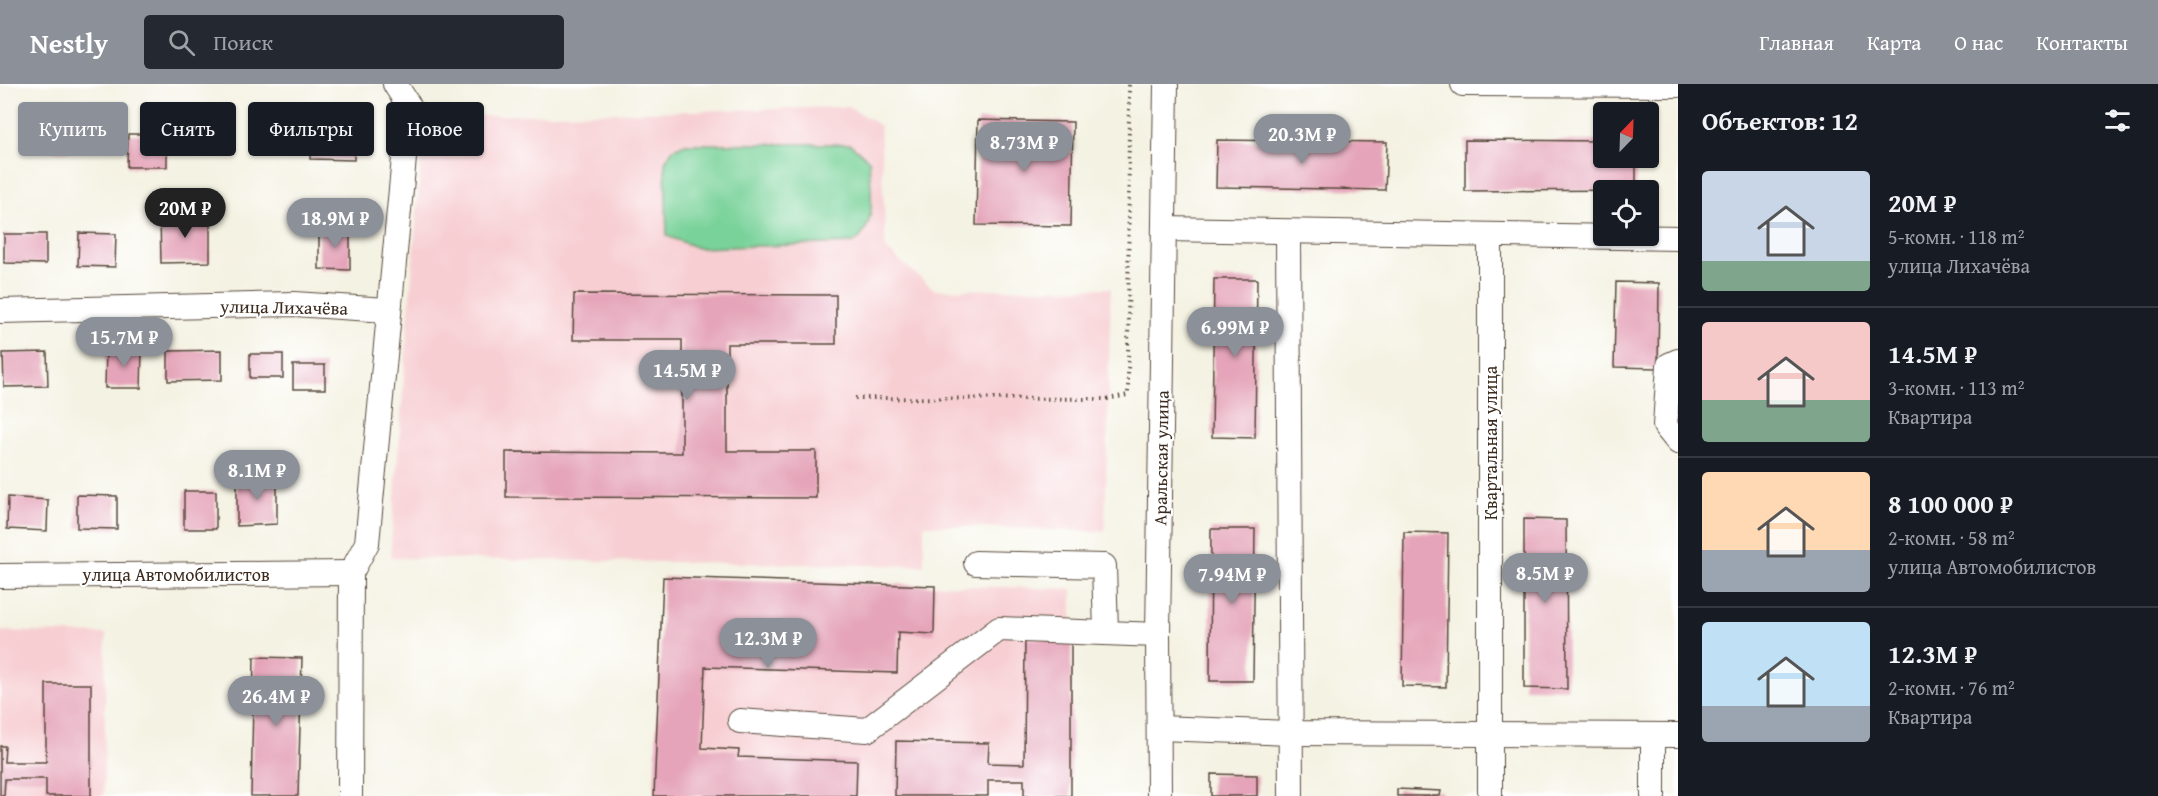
<!DOCTYPE html>
<html lang="ru">
<head>
<meta charset="utf-8">
<style>
	:root { --surface:#171b24; --page:#242831; --text:#f1f3f6; --muted:#9ea1a6; --line:#363941; --accent:#8c9099 }
	body { margin:0; font-family:"Gentium Book Plus",serif; background:var(--page); color:var(--text); height:100vh; display:flex; flex-direction:column; font-size:22px; white-space:nowrap }
	* { box-sizing:border-box; margin:0 }
	p { font-size:20px; color:var(--muted) }
	.icon { flex:none; width:33px; height:33px; fill:none; stroke:currentColor; stroke-width:2; stroke-linecap:round; stroke-linejoin:round }
	.map { position:relative; flex:1; overflow:hidden }
	.drawer { display:flex; flex-direction:column; background:var(--surface); width:480px }
	.drawer>* { flex:none }
	.top-card { position:absolute; left:18px; top:18px; width:570px; height:54px; display:flex; gap:12px }
	.needle { width:39px; rotate:23deg }
	.fabs { position:absolute; left:1593px; top:18px; display:grid; gap:12px }
	.fabs a { display:grid; place-items:center; width:66px; height:66px; border-radius:6px; background:var(--surface); box-shadow:0 2px 4px #0004; font-size:30px }
	.price { position:absolute; translate:-50% -51px; padding:0 14px; border-radius:21px; background:var(--accent); color:#fff; font-size:20px; line-height:39px; filter:drop-shadow(0 2px 3px #0008) }
	.price::after { content:''; position:absolute; left:50%; top:36px; width:18px; height:14px; margin-left:-9px; background:inherit; clip-path:polygon(0 0,100% 0,50% 100%) }
	.price.selected { background:#222; color:#fff }
	ul { padding:0; list-style:none }
	li { display:flex; align-items:center; gap:18px; height:150px; padding:0 24px }
	li+li { border-top:2px solid var(--line) }
	li span { display:grid; place-items:center; flex:none; width:168px; height:120px; border-radius:6px; color:#555 }
	li>.icon { margin-inline-start:auto }
	span .icon { width:72px; height:72px; fill:#fffc; stroke-width:1 }
	li b { font-size:26px }
	h2 { display:flex; justify-content:space-between; align-items:center; height:72px; padding:0 24px; font-size:26px }
	.tag { padding:0 21px; border-radius:6px; background:var(--surface); box-shadow:0 2px 4px #0004; font-size:21px; line-height:54px }
	.tag.selected { background:var(--accent); color:#fff }
	header { display:flex; align-items:center; gap:36px; box-sizing:border-box; height:84px; padding:0 30px; background:var(--accent); color:#fff }
	header strong { font-size:28px }
	nav { display:flex; gap:33px; margin-inline-start:auto; font-size:21px }
	.search { width:420px; height:54px; background:var(--page); display:flex; align-items:center; gap:15px; box-sizing:border-box; padding:0 21px; border-radius:6px; color:var(--muted); font-size:22px }
	main { display:flex; flex:1; min-height:0 }
	.map>svg:first-child { display:block }
	.built { fill:#f7cfd3 }
	.pitch { fill:#78d299; stroke:#5a7e5c; stroke-width:1.5 }
	.building { fill:#e5a4b9 }
	.lines { fill:none; stroke-linecap:round; stroke-linejoin:round }
	.minor-casing { stroke:#57483b; stroke-width:26 }
	.path { stroke:#57483b; stroke-width:4; stroke-dasharray:1.5 4.5; stroke-linecap:butt }
	.minor { stroke:#fff; stroke-width:24 }
	.labels { text-anchor:middle; dominant-baseline:central; stroke-width:4.5; stroke-linejoin:round; paint-order:stroke }
	.street-label { font-size:18px; fill:#3b2a1e; stroke:#fff }
</style>
</head>
<body>
<header>
<strong>Nestly</strong>
<div class="search"><svg class="icon" aria-label="search" viewBox="0 0 24 24"><circle cx="10" cy="10" r="6"/><path d="M15 15l6 6"/></svg>Поиск</div>
<nav><a>Главная</a><a>Карта</a><a>О нас</a><a>Контакты</a></nav>
</header>
<main>
<div class="map">
<svg width="1678" height="712" viewBox="0 0 1678 712">
	<rect width="100%" height="100%" fill="#fff"/>
	<filter id="ink" filterUnits="userSpaceOnUse"><feTurbulence type="fractalNoise" baseFrequency=".0167" numOctaves="2"/><feDisplacementMap in="SourceGraphic" scale="12" xChannelSelector="R" yChannelSelector="G"/><feConvolveMatrix kernelMatrix="1 2 1 2 8 2 1 2 1" color-interpolation-filters="sRGB"/></filter>
	<filter id="wash" filterUnits="userSpaceOnUse"><feTurbulence type="fractalNoise" baseFrequency=".008" numOctaves="4" result="noise"/><feDisplacementMap in="SourceGraphic" scale="24" xChannelSelector="R" yChannelSelector="G"/><feGaussianBlur stdDeviation="1.35" result="paint"/><feColorMatrix in="noise" values="0 0 0 0 0 0 0 0 0 0 0 0 0 0 0 0 0 1.4 0 .05"/><feComposite in="paint" operator="in"/></filter>
	<g filter="url(#wash)">
		<rect width="100%" height="100%" fill="#f4f2e2"/>
		<g class="built">
			<polygon points="850,23 880,42 886,165 935,206 1111,204 1105,448 924,441 924,482 390,474 422,60 474,32"/>
			<polygon points="663,493 1072,505 1071,712 654,712"/>
			<polygon points="0,547 106,550 104,712 0,712"/>
		</g>
		<path class="pitch" d="M685,60H850L869,76C870,105 879,140 854,159L698,164L667,152L665,78L672,66Z"/>
		<g id="blocks">
			<g class="building">
				<polygon points="35,32 80,35 78,68 33,66"/>
				<polygon points="202,35 232,36 231,69 201,68"/>
				<polygon points="978,36 1073,38 1071,142 976,141"/>
				<polygon points="311,37 355,38 354,76 310,75"/>
				<polygon points="128,50 167,50 167,83 127,83"/>
				<polygon points="1217,56 1387,58 1385,106 1216,103"/>
				<polygon points="1465,56 1604,57 1604,74 1636,74 1636,106 1465,107"/>
				<polygon points="210,131 210,178 161,179 160,132"/>
				<polygon points="319,145 350,145 350,186 319,185"/>
				<polygon points="79,149 116,150 115,183 78,182"/>
				<polygon points="4,150 46,150 46,180 4,179"/>
				<polygon points="1214,195 1257,195 1255,354 1212,353"/>
				<polygon points="1616,198 1659,199 1658,284 1614,283"/>
				<polygon points="574,210 836,211 836,260 727,260 727,367 816,367 816,414 506,413 506,368 682,369 682,256 573,256"/>
				<polygon points="106,265 142,265 141,304 105,304"/>
				<polygon points="222,266 222,296 168,297 168,267"/>
				<polygon points="47,268 48,302 4,303 3,269"/>
				<rect x="250" y="270" width="33" height="24"/>
				<rect x="293" y="281" width="32" height="24"/>
				<polygon points="277,392 277,440 237,442 237,393"/>
				<rect x="184" y="407" width="32" height="38"/>
				<polygon points="77,411 117,412 117,445 77,444"/>
				<polygon points="8,413 48,416 47,447 7,445"/>
				<polygon points="1524,435 1566,436 1567,605 1524,604"/>
				<polygon points="1211,445 1255,445 1253,597 1210,597"/>
				<polygon points="1404,448 1448,449 1446,603 1402,602"/>
				<polygon points="663,493 935,502 934,550 898,548 897,589 705,583 702,664 739,666 738,673 857,677 856,712 654,712"/>
				<polygon points="1025,555 1071,555 1071,712 1024,712 1024,696 988,696 988,712 895,712 896,657 989,659 988,679 1024,680"/>
				<polygon points="254,573 302,574 298,712 251,712"/>
				<polygon points="46,600 91,600 91,712 46,712 46,695 5,695 4,712 0,712 0,662 5,662 4,678 46,678"/>
				<polygon points="1211,690 1257,691 1257,712 1211,712"/>
				<polygon points="1397,705 1441,707 1440,712 1397,712"/>
			</g>
		</g>
	</g>
	<g filter="url(#ink)">
		<use href="#blocks" fill-opacity="0" stroke="#57483b" stroke-width="1.5"/>
		<g class="lines">
			<defs>
				<g id="minor">
					<polyline points="1463,0 1678,1"/>
					<polyline points="1164,145 1678,154"/>
					<polyline points="1288,148 1291,712"/>
					<polyline points="0,227 294,220 387,226"/>
					<polyline points="1678,277 1669,281 1665,342 1678,358"/>
					<polyline points="976,479 1104,482 1106,548"/>
					<polyline points="0,492 351,489"/>
					<polyline points="740,637 867,646 999,545 1158,551"/>
					<polyline points="1159,644 1292,649 1678,651"/>
					<polyline points="350,712 351,489 367,459 409,22 395,0"/>
					<polyline points="1159,712 1158,551 1166,0"/>
					<polyline points="1490,712 1490,151"/>
					<polyline points="1653,712 1653,652"/>
				</g>
			</defs>
			<use href="#minor" class="minor-casing"/>
			<polyline class="path" points="855,314 1107,315 1128,311 1129,0"/>
			<use href="#minor" class="minor"/>
		</g>
	</g>
	<g class="labels">
		<g class="street-label">
			<text transform="translate(284 223) rotate(1)">улица Лихачёва</text>
			<text transform="translate(1490 359) rotate(-90)">Квартальная улица</text>
			<text transform="translate(1161 374) rotate(-89)">Аральская улица</text>
			<text x="176" y="490">улица Автомобилистов</text>
		</g>
	</g>
</svg>
<div class="fabs">
<a><svg class="needle" viewBox="-14 -14 28 28"><path d="M0-13l5 13h-10z" fill="#e53935"/><path d="M0 13l5-13h-10z" fill="#9ea1a6"/></svg></a>
<a><svg class="icon" aria-label="locate" viewBox="0 0 24 24"><circle cx="12" cy="12" r="6"/><path d="M12 2v4M12 18v4M2 12h4M18 12h4"/></svg></a>
</div>
<b class="price" style="left:1302px;top:81px">20.3M ₽</b>
<b class="price" style="left:1024px;top:89px">8.73M ₽</b>
<b class="price selected" style="left:185px;top:155px">20M ₽</b>
<b class="price" style="left:335px;top:165px">18.9M ₽</b>
<b class="price" style="left:1235px;top:274px">6.99M ₽</b>
<b class="price" style="left:124px;top:284px">15.7M ₽</b>
<b class="price" style="left:687px;top:317px">14.5M ₽</b>
<b class="price" style="left:257px;top:417px">8.1M ₽</b>
<b class="price" style="left:1545px;top:520px">8.5M ₽</b>
<b class="price" style="left:1232px;top:521px">7.94M ₽</b>
<b class="price" style="left:768px;top:585px">12.3M ₽</b>
<b class="price" style="left:276px;top:643px">26.4M ₽</b>
<div class="top-card">
<a class="tag selected">Купить</a>
<a class="tag">Снять</a>
<a class="tag">Фильтры</a>
<a class="tag">Новое</a>
</div>
</div>
<section class="drawer">
<h2>Объектов: 12<svg class="icon" aria-label="filters" viewBox="0 0 24 24"><path d="M4 7h16M4 17h16"/><circle cx="9" cy="7" r="2"/><circle cx="15" cy="17" r="2"/></svg></h2>
<ul>
<li><span style="background:linear-gradient(#c9d6e8 75%,#7fa58c 0)"><svg class="icon" aria-label="home" viewBox="0 0 24 24"><path d="M3 11l9-7 9 7M6 9v11h12V9"/></svg></span><div><b>20M ₽</b><p>5-комн. · 118 m²</p><p>улица Лихачёва</p></div></li>
<li><span style="background:linear-gradient(#f6c9c9 65%,#7fa58c 0)"><svg class="icon" aria-label="home" viewBox="0 0 24 24"><path d="M3 11l9-7 9 7M6 9v11h12V9"/></svg></span><div><b>14.5M ₽</b><p>3-комн. · 113 m²</p><p>Квартира</p></div></li>
<li><span style="background:linear-gradient(#ffd9b3 65%,#9aa5b1 0)"><svg class="icon" aria-label="home" viewBox="0 0 24 24"><path d="M3 11l9-7 9 7M6 9v11h12V9"/></svg></span><div><b>8 100 000 ₽</b><p>2-комн. · 58 m²</p><p>улица Автомобилистов</p></div></li>
<li><span style="background:linear-gradient(#bfe0f5 70%,#9aa5b1 0)"><svg class="icon" aria-label="home" viewBox="0 0 24 24"><path d="M3 11l9-7 9 7M6 9v11h12V9"/></svg></span><div><b>12.3M ₽</b><p>2-комн. · 76 m²</p><p>Квартира</p></div></li>
</ul>
</section>
</main>
</body>
</html>
